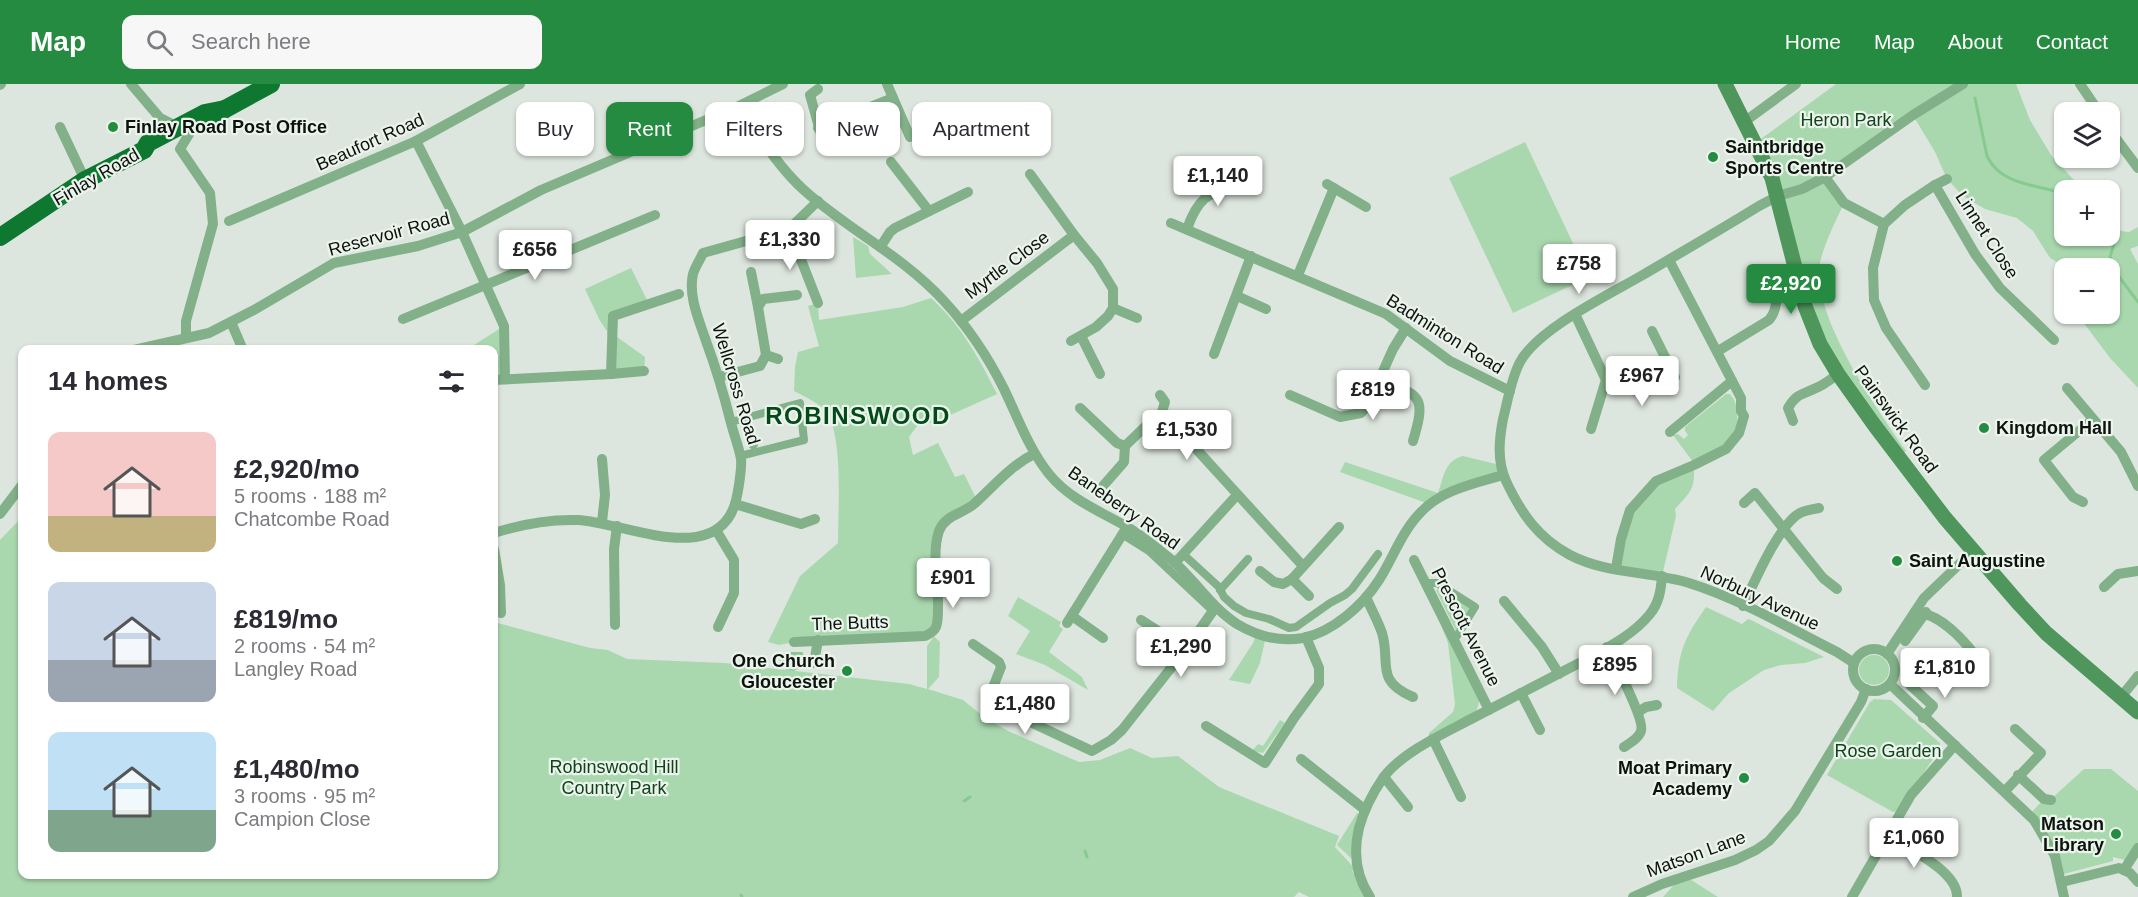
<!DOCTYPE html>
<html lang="en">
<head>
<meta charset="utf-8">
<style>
	:root { --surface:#fff; --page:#f7f7f7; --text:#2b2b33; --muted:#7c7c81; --accent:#258b40 }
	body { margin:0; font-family:Arial,sans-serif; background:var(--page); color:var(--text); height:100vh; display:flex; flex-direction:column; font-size:22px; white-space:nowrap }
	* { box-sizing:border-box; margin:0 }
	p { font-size:20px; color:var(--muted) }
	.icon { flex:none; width:33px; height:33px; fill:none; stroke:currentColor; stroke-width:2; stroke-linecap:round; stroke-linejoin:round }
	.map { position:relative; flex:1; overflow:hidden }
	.sheet { position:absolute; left:18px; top:261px; width:480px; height:534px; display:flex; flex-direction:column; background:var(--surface); border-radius:12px; box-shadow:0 2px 4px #0004 }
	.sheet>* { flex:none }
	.banner { position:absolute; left:516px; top:18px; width:570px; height:54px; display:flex; gap:12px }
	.buttons { position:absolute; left:2054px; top:18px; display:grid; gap:12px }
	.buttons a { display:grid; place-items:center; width:66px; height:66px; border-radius:12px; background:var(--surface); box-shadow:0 2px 4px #0004; font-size:30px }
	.price { position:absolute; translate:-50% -51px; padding:0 14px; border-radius:6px; background:#fff; color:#222; font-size:20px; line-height:39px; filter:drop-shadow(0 2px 3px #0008) }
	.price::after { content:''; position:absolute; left:50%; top:36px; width:18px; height:14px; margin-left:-9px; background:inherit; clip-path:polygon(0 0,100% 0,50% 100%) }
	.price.selected { background:var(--accent); color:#fff }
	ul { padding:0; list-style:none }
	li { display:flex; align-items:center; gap:18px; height:150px; padding:0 30px }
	li span { display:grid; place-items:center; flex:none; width:168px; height:120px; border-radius:12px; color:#555 }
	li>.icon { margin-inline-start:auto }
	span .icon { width:72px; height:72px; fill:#fffc; stroke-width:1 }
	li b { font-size:26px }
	h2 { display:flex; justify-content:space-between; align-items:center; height:72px; padding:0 30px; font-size:26px }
	.pill { padding:0 21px; border-radius:12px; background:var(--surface); box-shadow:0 2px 4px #0004; font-size:21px; line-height:54px }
	.pill.selected { background:var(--accent); color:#fff }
	header { display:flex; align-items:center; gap:36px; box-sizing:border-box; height:84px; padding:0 30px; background:var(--accent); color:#fff }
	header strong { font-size:28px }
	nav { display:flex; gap:33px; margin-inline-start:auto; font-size:21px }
	.search { width:420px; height:54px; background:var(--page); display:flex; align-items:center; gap:15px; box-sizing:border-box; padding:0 21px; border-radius:12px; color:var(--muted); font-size:22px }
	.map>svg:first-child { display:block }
	.green { fill:#a9d8ae }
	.water { fill:#86ca90 }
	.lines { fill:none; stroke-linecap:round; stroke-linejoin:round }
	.stream { stroke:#86ca90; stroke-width:3 }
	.pedestrian { stroke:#82b088; stroke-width:8 }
	.minor { stroke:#82b088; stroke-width:10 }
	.secondary { stroke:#4e965b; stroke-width:15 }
	.trunk { stroke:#0e7830; stroke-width:18 }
	.poi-dot { fill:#258b40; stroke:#eaf4eb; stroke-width:2 }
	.labels { text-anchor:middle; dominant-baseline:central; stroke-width:4.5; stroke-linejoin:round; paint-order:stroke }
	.park-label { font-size:18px; fill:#11421d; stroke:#eaf4eb }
	.poi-label { font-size:18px; font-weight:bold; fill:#0e120f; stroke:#eaf4eb; text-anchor:start }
	.street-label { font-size:18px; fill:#0e120f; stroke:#eaf4eb }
	.district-label { font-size:24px; font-weight:bold; letter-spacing:1.5px; fill:#04491a; stroke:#eaf4eb }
</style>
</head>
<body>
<header>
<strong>Map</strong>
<div class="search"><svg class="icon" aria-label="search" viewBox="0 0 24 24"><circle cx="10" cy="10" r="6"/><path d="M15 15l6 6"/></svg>Search here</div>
<nav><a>Home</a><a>Map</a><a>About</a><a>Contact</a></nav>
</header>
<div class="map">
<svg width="2138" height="813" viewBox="0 0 2138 813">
	<rect width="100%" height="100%" fill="#dde6de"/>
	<g class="green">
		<path d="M1836,0H2016L2030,36L2051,71L2083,106H2064V152H2109V134L2121,147L2129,148L2138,143V162L2130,165L2138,180V304L2110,274L2083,238L2092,230H2109V184H2067L2050,174L2033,147L2017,134L1985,125L1963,112L1947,95L1935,68L1914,33L1825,92L1844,119C1836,137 1819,169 1819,188C1818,240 1876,324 1906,367L1898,373L1827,272L1754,60Z"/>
		<polygon points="1525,58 1589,193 1513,229 1449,94"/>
		<polygon points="853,153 868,162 870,170 892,190 856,194"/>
		<polygon points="631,184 649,220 614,231 613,250 645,273 644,287 611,290 607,247 600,237 585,205"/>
		<path d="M931,214C961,241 979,274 997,310L937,337L917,342L909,353L913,371L938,359L955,393L964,390L977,416L940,446L932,548L794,558L779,561L768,558L800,492L838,459C838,427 843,357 828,330C822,320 805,313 794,307L795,283L798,268L819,262L808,222L818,219L819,236L903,223Z"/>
		<polygon points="504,242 505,294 494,296 494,266 466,266"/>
		<path d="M1726,310H1730C1735,316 1736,320 1737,328C1740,359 1716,365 1693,378L1673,351L1678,350L1684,355L1688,351L1685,347V343Z"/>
		<path d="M1463,372L1500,381L1503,391L1429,420L1340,388L1345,378L1438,409C1444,393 1444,377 1463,372Z"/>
		<path d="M1694,381C1695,406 1691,407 1675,425L1676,432L1662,492L1616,484L1630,426L1656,397Z"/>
		<polygon points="22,433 22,790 494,790 494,538 590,564 608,566 627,575 725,579 909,600 927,605 927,562 934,552 940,558 939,593 928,605 963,616 984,633 1008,647 1079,678 1100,676 1130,664 1152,674 1178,672 1219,703 1339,752 1335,763 1357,787 1352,787 1363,802 1366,813 1309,813 1299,808 1294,813 0,813 0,456"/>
		<polygon points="1442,504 1473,524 1457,549 1436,506"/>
		<polygon points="1018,513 1061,538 1059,542 1063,545 1049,568 1082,593 1088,606 1045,581 1016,570 1030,547 1008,532"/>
		<path d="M1706,523L1742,540L1748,535L1751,536L1824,573L1805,579L1781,581L1764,586L1729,609L1713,627L1677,604C1678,567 1685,553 1706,523Z"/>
		<polygon points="1437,531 1480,615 1476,629 1428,654 1429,649 1453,628 1455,620 1448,559"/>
		<polygon points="1257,549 1266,552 1260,579 1250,600 1229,596 1253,559"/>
		<circle cx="1874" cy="586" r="15"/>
		<polygon points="1874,615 1891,616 1940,659 1940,665 1897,727 1893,728 1827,691 1870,618"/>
		<polygon points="1280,636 1285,639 1263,669 1252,667 1258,660 1263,662"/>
		<polygon points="2084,685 2111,685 2138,707 2138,764 2129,777 2113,773 2113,777 2060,791 2029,731 2044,715 2051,715"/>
		<polygon points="1357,729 1359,730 1354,777 1337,761"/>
		<polygon points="1685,792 1718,813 1663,813 1680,794"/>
	</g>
	<polygon class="water" points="786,568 802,568 806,574 804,581 794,587 786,586 780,576 781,572"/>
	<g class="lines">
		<g class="stream">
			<path d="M1975,14L1987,72C2001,102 2037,100 2064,110"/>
			<polyline points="2109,151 2114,160 2110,173 2117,190 2138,218"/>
			<polyline points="964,717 970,713"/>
			<polyline points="1085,767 1087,773"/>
			<polyline points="741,811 742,813"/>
		</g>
		<g class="pedestrian">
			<polyline points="731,338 800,319 804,356 740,372"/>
			<polyline points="1122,450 1149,467 1213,527"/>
			<polyline points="1183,470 1219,503 1224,513 1234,522 1246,529 1269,535 1289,544 1296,543 1330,519 1345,511 1352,505 1378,470"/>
			<polyline points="1430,499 1437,499 1475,523 1457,552"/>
			<polyline points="1220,506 1248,475"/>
		</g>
		<g class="minor">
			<polyline points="131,0 160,34 178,43"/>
			<polyline points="887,0 910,53"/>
			<polyline points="2080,0 2099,28"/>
			<polyline points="0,1 1,0"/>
			<polyline points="818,5 810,11 824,61"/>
			<path d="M739,22C759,51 778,83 805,107C850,147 903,172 944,217C968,243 988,273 1004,305C1018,334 1029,365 1049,390C1070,416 1102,428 1129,444C1144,453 1158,465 1172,476C1195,496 1211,523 1237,540C1257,552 1280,558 1303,554C1333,548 1363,521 1379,496C1393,474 1402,447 1421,428C1441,406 1476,399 1503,391"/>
			<polyline points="1744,38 1796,0"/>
			<polyline points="60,43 85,96"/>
			<polyline points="818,44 893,14"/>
			<polyline points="2109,45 2138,84"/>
			<polyline points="416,57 462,148 504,242 505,294"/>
			<polyline points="891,78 929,127"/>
			<polyline points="1030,90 1074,151 1097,179 1113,205 1113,224 1108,232 1096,243 1071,257"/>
			<polyline points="1825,93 1844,119 1884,140"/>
			<polyline points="1327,100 1366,123"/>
			<polyline points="1935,101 1947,95"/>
			<polyline points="229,137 416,57 520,0"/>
			<polyline points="1171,139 1386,230 1450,277 1510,307"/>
			<polyline points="789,145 818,219"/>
			<path d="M1187,145C1200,108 1211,110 1245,98"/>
			<polyline points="881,162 890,148 895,144 968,108"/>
			<polyline points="751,188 758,223"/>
			<polyline points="1298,191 1334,104"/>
			<polyline points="1237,212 1266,225"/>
			<polyline points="1113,224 1137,234"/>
			<polyline points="1575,230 1606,296 1591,345"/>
			<polyline points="403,235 655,131"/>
			<polyline points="961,237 1074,151"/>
			<polyline points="231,238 243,266"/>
			<polyline points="1081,252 1100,290"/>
			<polyline points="186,254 186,237 213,140 210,109 180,65 191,47"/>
			<polyline points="134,266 209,249 254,226 334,179 418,162 462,148 541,106 739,22 783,0"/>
			<path d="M1718,267L1769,236C1780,223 1776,207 1774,190"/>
			<polyline points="1214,270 1251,172"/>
			<polyline points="766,271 778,275"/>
			<polyline points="611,290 644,287"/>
			<polyline points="719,293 760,282 766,271 758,223 763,215 797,211"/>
			<path d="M1378,295C1420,312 1427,310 1413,357"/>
			<polyline points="494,296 611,290 613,232 679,210"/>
			<path d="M1606,296C1641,310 1641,314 1675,293L1652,247"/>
			<polyline points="1925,301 1886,244 1874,216 1873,184 1884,140 1905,121 1935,101 1975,170 2000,204 2054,256"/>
			<polyline points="2067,304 2121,368 2138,402"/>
			<polyline points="1160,311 1165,318 1161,331"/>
			<polyline points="1290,311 1340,333 1361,329 1368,321 1393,265 1406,244"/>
			<polyline points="1080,324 1117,359 1125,362 1155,333 1161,331 1177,344 1303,482"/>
			<path d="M1793,337L1788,324C1797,309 1802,311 1816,304C1824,301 1831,295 1838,290"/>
			<polyline points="748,343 753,360"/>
			<polyline points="1670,348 1732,297"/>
			<polyline points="602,375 605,411 602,438"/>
			<polyline points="1103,402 1124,378 1125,362"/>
			<polyline points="2083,418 2073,413 2044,376 2092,336"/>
			<polyline points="1744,419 1755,409 1823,494 1837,505"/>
			<polyline points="735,420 801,440 815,435"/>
			<polyline points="0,430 22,401"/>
			<polyline points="716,446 734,476 734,509 718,543"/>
			<path d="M494,449C522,440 548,435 578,436C622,438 715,484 735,420C738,410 742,384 741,375C739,363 734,351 731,339C724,311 716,284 706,257C699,236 688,212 693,190C695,183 700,176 703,169L789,145L818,117"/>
			<polyline points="494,465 500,501 501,529"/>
			<polyline points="1414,476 1489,626"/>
			<polyline points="1175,479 1237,411"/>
			<polyline points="1616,484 1621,455 1630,426 1656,397 1694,381 1726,365 1739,349 1744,332 1741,327 1741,314 1669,176"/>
			<polyline points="1260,487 1274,498 1283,500 1292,495 1339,443"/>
			<polyline points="1292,495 1309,512"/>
			<polyline points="939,503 971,503 981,487"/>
			<polyline points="2104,503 2118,490 2138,487"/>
			<path d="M1366,513C1371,525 1378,537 1382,549C1391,578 1374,597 1413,613"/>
			<polyline points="1504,517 1542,563 1559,590"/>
			<path d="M1743,522C1754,499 1779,440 1800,429C1806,426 1813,425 1819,424"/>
			<path d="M1915,528C1938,529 1961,553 1975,571"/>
			<polyline points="1072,532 1103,554"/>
			<polyline points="1141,536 1186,565"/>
			<polyline points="1067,539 1127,443"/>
			<polyline points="615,541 614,465 617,442"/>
			<polyline points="1905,557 1926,528"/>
			<path d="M794,558L925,552C929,550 934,548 936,543C938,538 938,531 938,525C939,501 931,471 939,447C945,431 962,430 974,420C994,402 1010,382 1034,370"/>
			<polyline points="973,560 999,578 1001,583 990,611 989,616 992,620 1092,667 1111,656 1122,646 1186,565 1215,524"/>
			<path d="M1607,563C1614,577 1645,636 1641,647C1639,654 1630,659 1624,663"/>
			<circle cx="1874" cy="586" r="21"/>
			<polyline points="1887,570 1924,514 1973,467"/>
			<polyline points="814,579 818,556"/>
			<path d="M1854,579L1837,568C1789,544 1740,515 1689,499C1650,487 1606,490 1570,471C1538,454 1521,429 1506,397C1497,377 1499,356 1503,335C1508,316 1511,295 1520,278C1538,245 1608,211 1641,192C1680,169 1720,146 1759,122L1778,112L1802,105L1825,93L1913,31L1963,0"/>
			<polyline points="1912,588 1910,601 1933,622 1923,634"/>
			<polyline points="1890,600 2034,736 2055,772 2064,813"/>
			<polyline points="1521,609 1540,646"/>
			<polyline points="2121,613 2138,592"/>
			<polyline points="1638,628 1646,623 1657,621"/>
			<polyline points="1206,642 1265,679 1294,634 1319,600 1319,584 1306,553"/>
			<polyline points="1433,655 1461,713"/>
			<polyline points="1301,675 1364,725"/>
			<polyline points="2018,691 2044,715 2051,716"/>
			<polyline points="1384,693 1408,723"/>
			<polyline points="2005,707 2041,669 2015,645"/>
			<path d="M1888,751C1907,764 1958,787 1957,813"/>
			<polyline points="2124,786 2138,764"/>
			<polyline points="2062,798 2119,784 2130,789 2138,798"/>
			<path d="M1370,813C1356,792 1353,769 1359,744C1364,726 1372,710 1383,694C1402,668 1445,649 1473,634C1511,614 1549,595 1587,575C1609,563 1634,550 1650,530C1659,519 1661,506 1662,492"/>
			<polyline points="1633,813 1662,800 1735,776 1756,766 1769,757 1795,727 1861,618 1866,605"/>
			<polyline points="1852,813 1911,711 1955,661"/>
		</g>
		<polyline class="secondary" points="1725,0 1772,94 1805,222 1820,260 1838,290 1875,342 1945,434 2020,521 2046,549 2138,628"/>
		<g class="trunk">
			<polyline points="216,30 271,0"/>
			<polyline points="0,153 85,96 144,66 148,59 205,29 225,25"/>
		</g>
	</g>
	<g class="poi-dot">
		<circle cx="113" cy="43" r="6"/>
		<circle cx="1713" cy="73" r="6"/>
		<circle cx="1984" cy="344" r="6"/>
		<circle cx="1897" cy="477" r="6"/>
		<circle cx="847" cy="587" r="6"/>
		<circle cx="1744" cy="694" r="6"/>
		<circle cx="2116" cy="750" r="6"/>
	</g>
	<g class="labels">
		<g class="park-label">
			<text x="1846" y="36">Heron Park</text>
			<text x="1888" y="667">Rose Garden</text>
			<text x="614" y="683">Robinswood Hill<tspan x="614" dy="21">Country Park</tspan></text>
		</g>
		<g class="poi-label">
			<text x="125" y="43">Finlay Road Post Office</text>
			<text x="1725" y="63">Saintbridge<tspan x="1725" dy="21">Sports Centre</tspan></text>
			<text x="1996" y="344">Kingdom Hall</text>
			<text x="1909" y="477">Saint Augustine</text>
			<text x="835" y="577" text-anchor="end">One Church<tspan x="835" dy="21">Gloucester</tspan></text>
			<text x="1732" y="684" text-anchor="end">Moat Primary<tspan x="1732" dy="21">Academy</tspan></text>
			<text x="2104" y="740" text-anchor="end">Matson<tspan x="2104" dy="21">Library</tspan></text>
		</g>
		<g class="street-label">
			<text transform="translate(370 58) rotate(-24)">Beaufort Road</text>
			<text transform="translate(96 93) rotate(-30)">Finlay Road</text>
			<text transform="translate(389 150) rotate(-15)">Reservoir Road</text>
			<text transform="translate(1987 151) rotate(57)">Linnet Close</text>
			<text transform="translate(1007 181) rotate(-37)">Myrtle Close</text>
			<text transform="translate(1445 250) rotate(32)">Badminton Road</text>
			<text transform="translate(736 300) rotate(73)">Wellcross Road</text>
			<text transform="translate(1896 335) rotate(54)">Painswick Road</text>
			<text transform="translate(1124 424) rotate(35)">Baneberry Road</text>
			<text transform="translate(1760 514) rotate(25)">Norbury Avenue</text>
			<text transform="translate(850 539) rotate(-2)">The Butts</text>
			<text transform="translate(1466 543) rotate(63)">Prescott Avenue</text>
			<text transform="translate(1696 770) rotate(-20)">Matson Lane</text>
		</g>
		<g class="district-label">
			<text x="858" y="331">ROBINSWOOD</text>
		</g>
	</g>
</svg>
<div class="buttons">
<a><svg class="icon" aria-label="layers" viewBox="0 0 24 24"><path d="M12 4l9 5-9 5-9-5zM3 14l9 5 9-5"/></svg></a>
<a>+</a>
<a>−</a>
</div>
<b class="price" style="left:1218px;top:123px">£1,140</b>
<b class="price" style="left:790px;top:187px">£1,330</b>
<b class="price" style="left:535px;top:197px">£656</b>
<b class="price" style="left:1579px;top:211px">£758</b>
<b class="price selected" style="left:1791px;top:231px">£2,920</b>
<b class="price" style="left:1642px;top:323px">£967</b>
<b class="price" style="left:1373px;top:337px">£819</b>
<b class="price" style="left:1187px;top:377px">£1,530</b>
<b class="price" style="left:953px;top:525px">£901</b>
<b class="price" style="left:1181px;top:594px">£1,290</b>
<b class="price" style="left:1615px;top:612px">£895</b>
<b class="price" style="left:1945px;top:615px">£1,810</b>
<b class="price" style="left:1025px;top:651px">£1,480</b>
<b class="price" style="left:1914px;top:785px">£1,060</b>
<div class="banner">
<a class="pill">Buy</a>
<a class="pill selected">Rent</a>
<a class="pill">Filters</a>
<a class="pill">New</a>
<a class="pill">Apartment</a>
</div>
<section class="sheet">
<h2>14 homes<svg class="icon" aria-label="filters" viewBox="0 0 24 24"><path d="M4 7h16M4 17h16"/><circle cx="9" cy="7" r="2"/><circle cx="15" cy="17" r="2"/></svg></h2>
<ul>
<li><span style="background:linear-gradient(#f6c9c9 70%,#c2b280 0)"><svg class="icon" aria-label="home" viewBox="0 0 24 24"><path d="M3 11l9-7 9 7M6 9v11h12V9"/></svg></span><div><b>£2,920/mo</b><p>5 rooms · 188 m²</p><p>Chatcombe Road</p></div></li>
<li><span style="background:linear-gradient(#c9d6e8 65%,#9aa5b1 0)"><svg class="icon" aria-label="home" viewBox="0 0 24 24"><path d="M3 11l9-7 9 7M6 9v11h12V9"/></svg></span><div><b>£819/mo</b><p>2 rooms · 54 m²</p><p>Langley Road</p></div></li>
<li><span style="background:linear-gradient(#bfe0f5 65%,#7fa58c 0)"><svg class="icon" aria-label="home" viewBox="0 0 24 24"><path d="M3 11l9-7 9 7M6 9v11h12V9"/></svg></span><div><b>£1,480/mo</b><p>3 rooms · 95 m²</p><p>Campion Close</p></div></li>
</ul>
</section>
</div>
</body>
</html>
